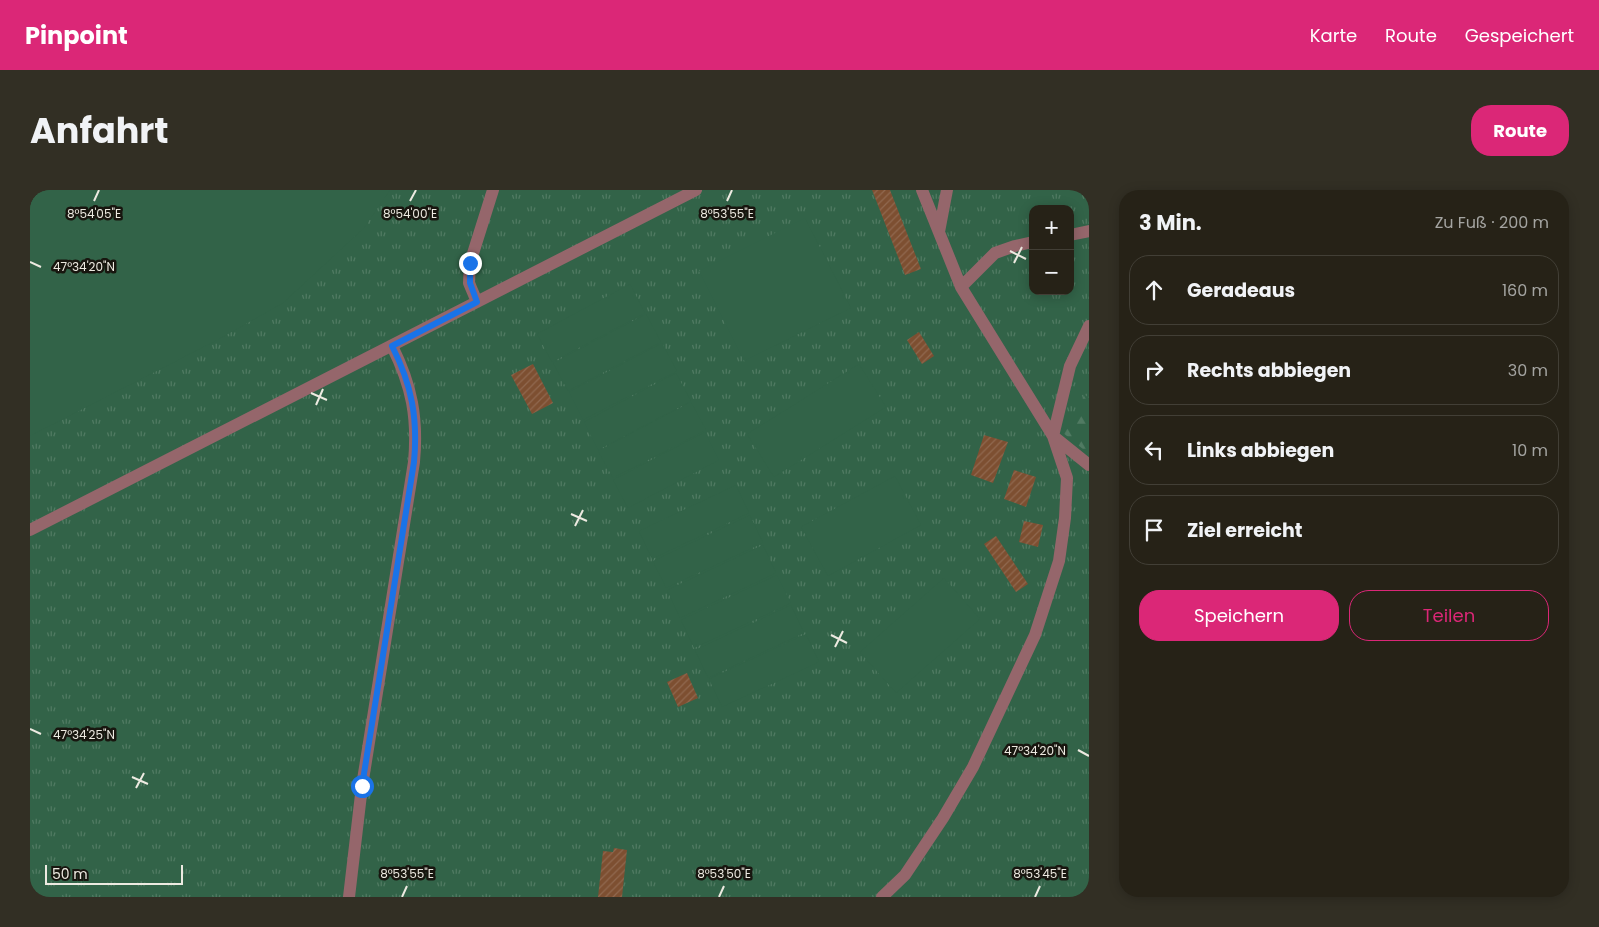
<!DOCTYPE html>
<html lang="de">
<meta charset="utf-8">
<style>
body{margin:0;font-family:Poppins,sans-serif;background:#322f24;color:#f1f3f6}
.controls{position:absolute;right:15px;top:15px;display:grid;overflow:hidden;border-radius:10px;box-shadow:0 2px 12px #0003}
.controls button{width:45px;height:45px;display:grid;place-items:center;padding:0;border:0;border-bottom:1px solid #423f36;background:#262217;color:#f1f3f6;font:25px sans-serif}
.scale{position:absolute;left:15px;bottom:12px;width:138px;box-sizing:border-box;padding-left:5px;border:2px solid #edeae1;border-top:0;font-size:14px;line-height:18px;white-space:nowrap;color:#edeae1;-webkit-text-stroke:4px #18160f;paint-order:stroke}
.stop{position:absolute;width:15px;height:15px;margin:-11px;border:4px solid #1a73e8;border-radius:50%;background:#fff}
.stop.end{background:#1a73e8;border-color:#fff;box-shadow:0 1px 5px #0008}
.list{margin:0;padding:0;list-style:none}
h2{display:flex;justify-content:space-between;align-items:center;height:65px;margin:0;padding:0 20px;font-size:21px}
h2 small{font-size:16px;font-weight:400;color:#a4a4a1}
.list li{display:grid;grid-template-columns:32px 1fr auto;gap:15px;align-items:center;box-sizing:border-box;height:70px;margin:0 10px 10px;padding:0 10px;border:1px solid #423f36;border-radius:20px}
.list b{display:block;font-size:19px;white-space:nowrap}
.list em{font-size:16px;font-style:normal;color:#a4a4a1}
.actions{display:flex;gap:10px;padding:15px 20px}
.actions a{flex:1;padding:11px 0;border:1px solid #db2777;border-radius:20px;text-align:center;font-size:18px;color:#db2777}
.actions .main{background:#db2777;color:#fff}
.icon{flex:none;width:28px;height:28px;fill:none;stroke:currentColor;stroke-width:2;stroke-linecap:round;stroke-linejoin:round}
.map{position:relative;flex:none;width:1059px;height:707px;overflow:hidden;border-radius:20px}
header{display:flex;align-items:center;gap:30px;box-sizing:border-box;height:70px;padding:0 25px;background:#db2777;color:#fff}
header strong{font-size:24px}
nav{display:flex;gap:28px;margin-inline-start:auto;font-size:18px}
.intro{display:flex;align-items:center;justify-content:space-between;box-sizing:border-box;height:120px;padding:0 30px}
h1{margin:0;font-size:35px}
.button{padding:12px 22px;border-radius:20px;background:#db2777;color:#fff;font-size:18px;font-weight:700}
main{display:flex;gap:30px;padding:0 30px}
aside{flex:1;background:#262217;border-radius:20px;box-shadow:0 2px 12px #0003}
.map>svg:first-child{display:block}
.grass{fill:url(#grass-tufts);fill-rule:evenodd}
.forest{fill:url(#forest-firs)}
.pitch{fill:#326348}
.building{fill:url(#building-hatch)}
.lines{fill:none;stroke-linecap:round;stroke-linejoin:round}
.minor{stroke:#95666b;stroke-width:12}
.route{stroke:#1a73e8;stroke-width:6}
.ticks{fill:none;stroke:#edeae1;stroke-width:2}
.ticks-label{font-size:12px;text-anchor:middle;fill:#edeae1;stroke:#18160f;stroke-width:5;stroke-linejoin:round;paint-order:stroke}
</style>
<header>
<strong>Pinpoint</strong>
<nav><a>Karte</a><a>Route</a><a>Gespeichert</a></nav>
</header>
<div class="intro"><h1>Anfahrt</h1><a class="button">Route</a></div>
<main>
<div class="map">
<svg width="1059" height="707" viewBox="0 0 1059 707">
<defs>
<pattern id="grass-tufts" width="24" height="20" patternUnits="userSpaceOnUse" patternTransform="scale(1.25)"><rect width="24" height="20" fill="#326348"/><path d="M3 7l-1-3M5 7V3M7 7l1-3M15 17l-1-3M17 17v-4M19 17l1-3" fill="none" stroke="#507a62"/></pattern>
<pattern id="forest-firs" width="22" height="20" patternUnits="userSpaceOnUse" patternTransform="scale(1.25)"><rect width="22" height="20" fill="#326348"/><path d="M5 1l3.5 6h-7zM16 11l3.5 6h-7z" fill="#507a62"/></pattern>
<pattern id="building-hatch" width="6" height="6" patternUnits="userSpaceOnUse" patternTransform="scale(1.25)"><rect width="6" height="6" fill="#7d4f31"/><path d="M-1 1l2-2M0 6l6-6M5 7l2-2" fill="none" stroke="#90684f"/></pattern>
</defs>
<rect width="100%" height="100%" fill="#332d1f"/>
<path class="grass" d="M0,0H1059V707H0ZM1003,19H1040V101H1003Z"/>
<path class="forest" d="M1055,205L1059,208V264L1032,242Z"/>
<path class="pitch" d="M0,0H360L334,38L253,113L189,149L0,246Z
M775,28L821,118L714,171L669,81Z
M600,94L615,123L522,172L507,144Z
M616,124L631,152L538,201L523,173Z
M632,153L647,181L553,230L539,202Z
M829,174L856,217L744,287L717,244Z
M646,183L661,211L568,260L554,232Z
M661,212L676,240L583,288L568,261Z
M675,242L689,270L598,318L583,290Z
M865,286L891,335L798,386L771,337Z
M706,295L719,323L622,369L609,341Z
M720,325L733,353L636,398L623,371Z
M733,355L746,383L650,428L637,400Z
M747,385L761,413L664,458L651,430Z
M914,388L950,429L866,503L830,462Z
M761,415L774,443L678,488L665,460Z
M776,444L789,472L692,517L679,489Z"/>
<path class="building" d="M842,0H860L891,79L875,85Z
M889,142L904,166L892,174L877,150Z
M503,174L523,213L502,224L481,185Z
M954,245L978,252L963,293L941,285Z
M984,280L1006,287L996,317L974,309Z
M994,331L1013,335L1008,357L989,352Z
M966,346L998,394L986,402L954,354Z
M657,483L668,508L648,517L637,492Z
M584,658L597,660L592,707H568L573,661L583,662Z"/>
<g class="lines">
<path class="minor" d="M909,42L917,0
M1040,45L1059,41
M931,97L965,63L985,56L1003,52
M447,112L439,93L440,73L463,0
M1023,246L1040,176L1059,136
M1023,246L1059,275
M0,340L666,0
M319,707L332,596L384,272C388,228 382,196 362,156
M852,707L875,685L913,628L943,577L1005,445L1029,371L1035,328L1037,288L1023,246L931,97L892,0"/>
</g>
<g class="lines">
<path class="route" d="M332,596L384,272C388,229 382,195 362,156L447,112L440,93V73"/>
</g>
<path class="ticks" d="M64,11L69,0M380,11L386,0M697,11L702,0M980,61L996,69M0,72L11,77M984,73L992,57M281,203L297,210M286,215L293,199M541,324L557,331M545,336L553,320M801,445L817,453M805,457L813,441M0,539L11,544M1048,560L1059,566M102,587L118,594M106,598L114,583M372,707L377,696M689,707L694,696M1005,707L1010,696"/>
<g class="ticks-label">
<text x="64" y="28">8°54'05"E</text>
<text x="380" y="28">8°54'00"E</text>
<text x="697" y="28">8°53'55"E</text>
<text x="54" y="81">47°34'20"N</text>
<text x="54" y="549">47°34'25"N</text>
<text x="1005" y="565">47°34'20"N</text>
<text x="377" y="688">8°53'55"E</text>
<text x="694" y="688">8°53'50"E</text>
<text x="1010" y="688">8°53'45"E</text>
</g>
</svg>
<div class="controls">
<button>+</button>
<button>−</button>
</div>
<div class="scale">50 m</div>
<div class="stop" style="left:332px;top:596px"></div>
<div class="stop end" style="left:440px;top:73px"></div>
</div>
<aside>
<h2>3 Min.<small>Zu Fuß · 200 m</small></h2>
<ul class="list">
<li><svg class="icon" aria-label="ahead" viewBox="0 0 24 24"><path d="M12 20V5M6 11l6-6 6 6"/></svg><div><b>Geradeaus</b></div><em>160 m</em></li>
<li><svg class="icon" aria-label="right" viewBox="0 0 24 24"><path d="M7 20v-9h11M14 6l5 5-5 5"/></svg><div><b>Rechts abbiegen</b></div><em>30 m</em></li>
<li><svg class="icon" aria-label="left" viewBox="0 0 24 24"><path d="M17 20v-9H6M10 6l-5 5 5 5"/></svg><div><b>Links abbiegen</b></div><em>10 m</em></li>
<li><svg class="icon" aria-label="arrive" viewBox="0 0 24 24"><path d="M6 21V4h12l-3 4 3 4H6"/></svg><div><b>Ziel erreicht</b></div></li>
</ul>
<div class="actions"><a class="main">Speichern</a><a>Teilen</a></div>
</aside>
</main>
